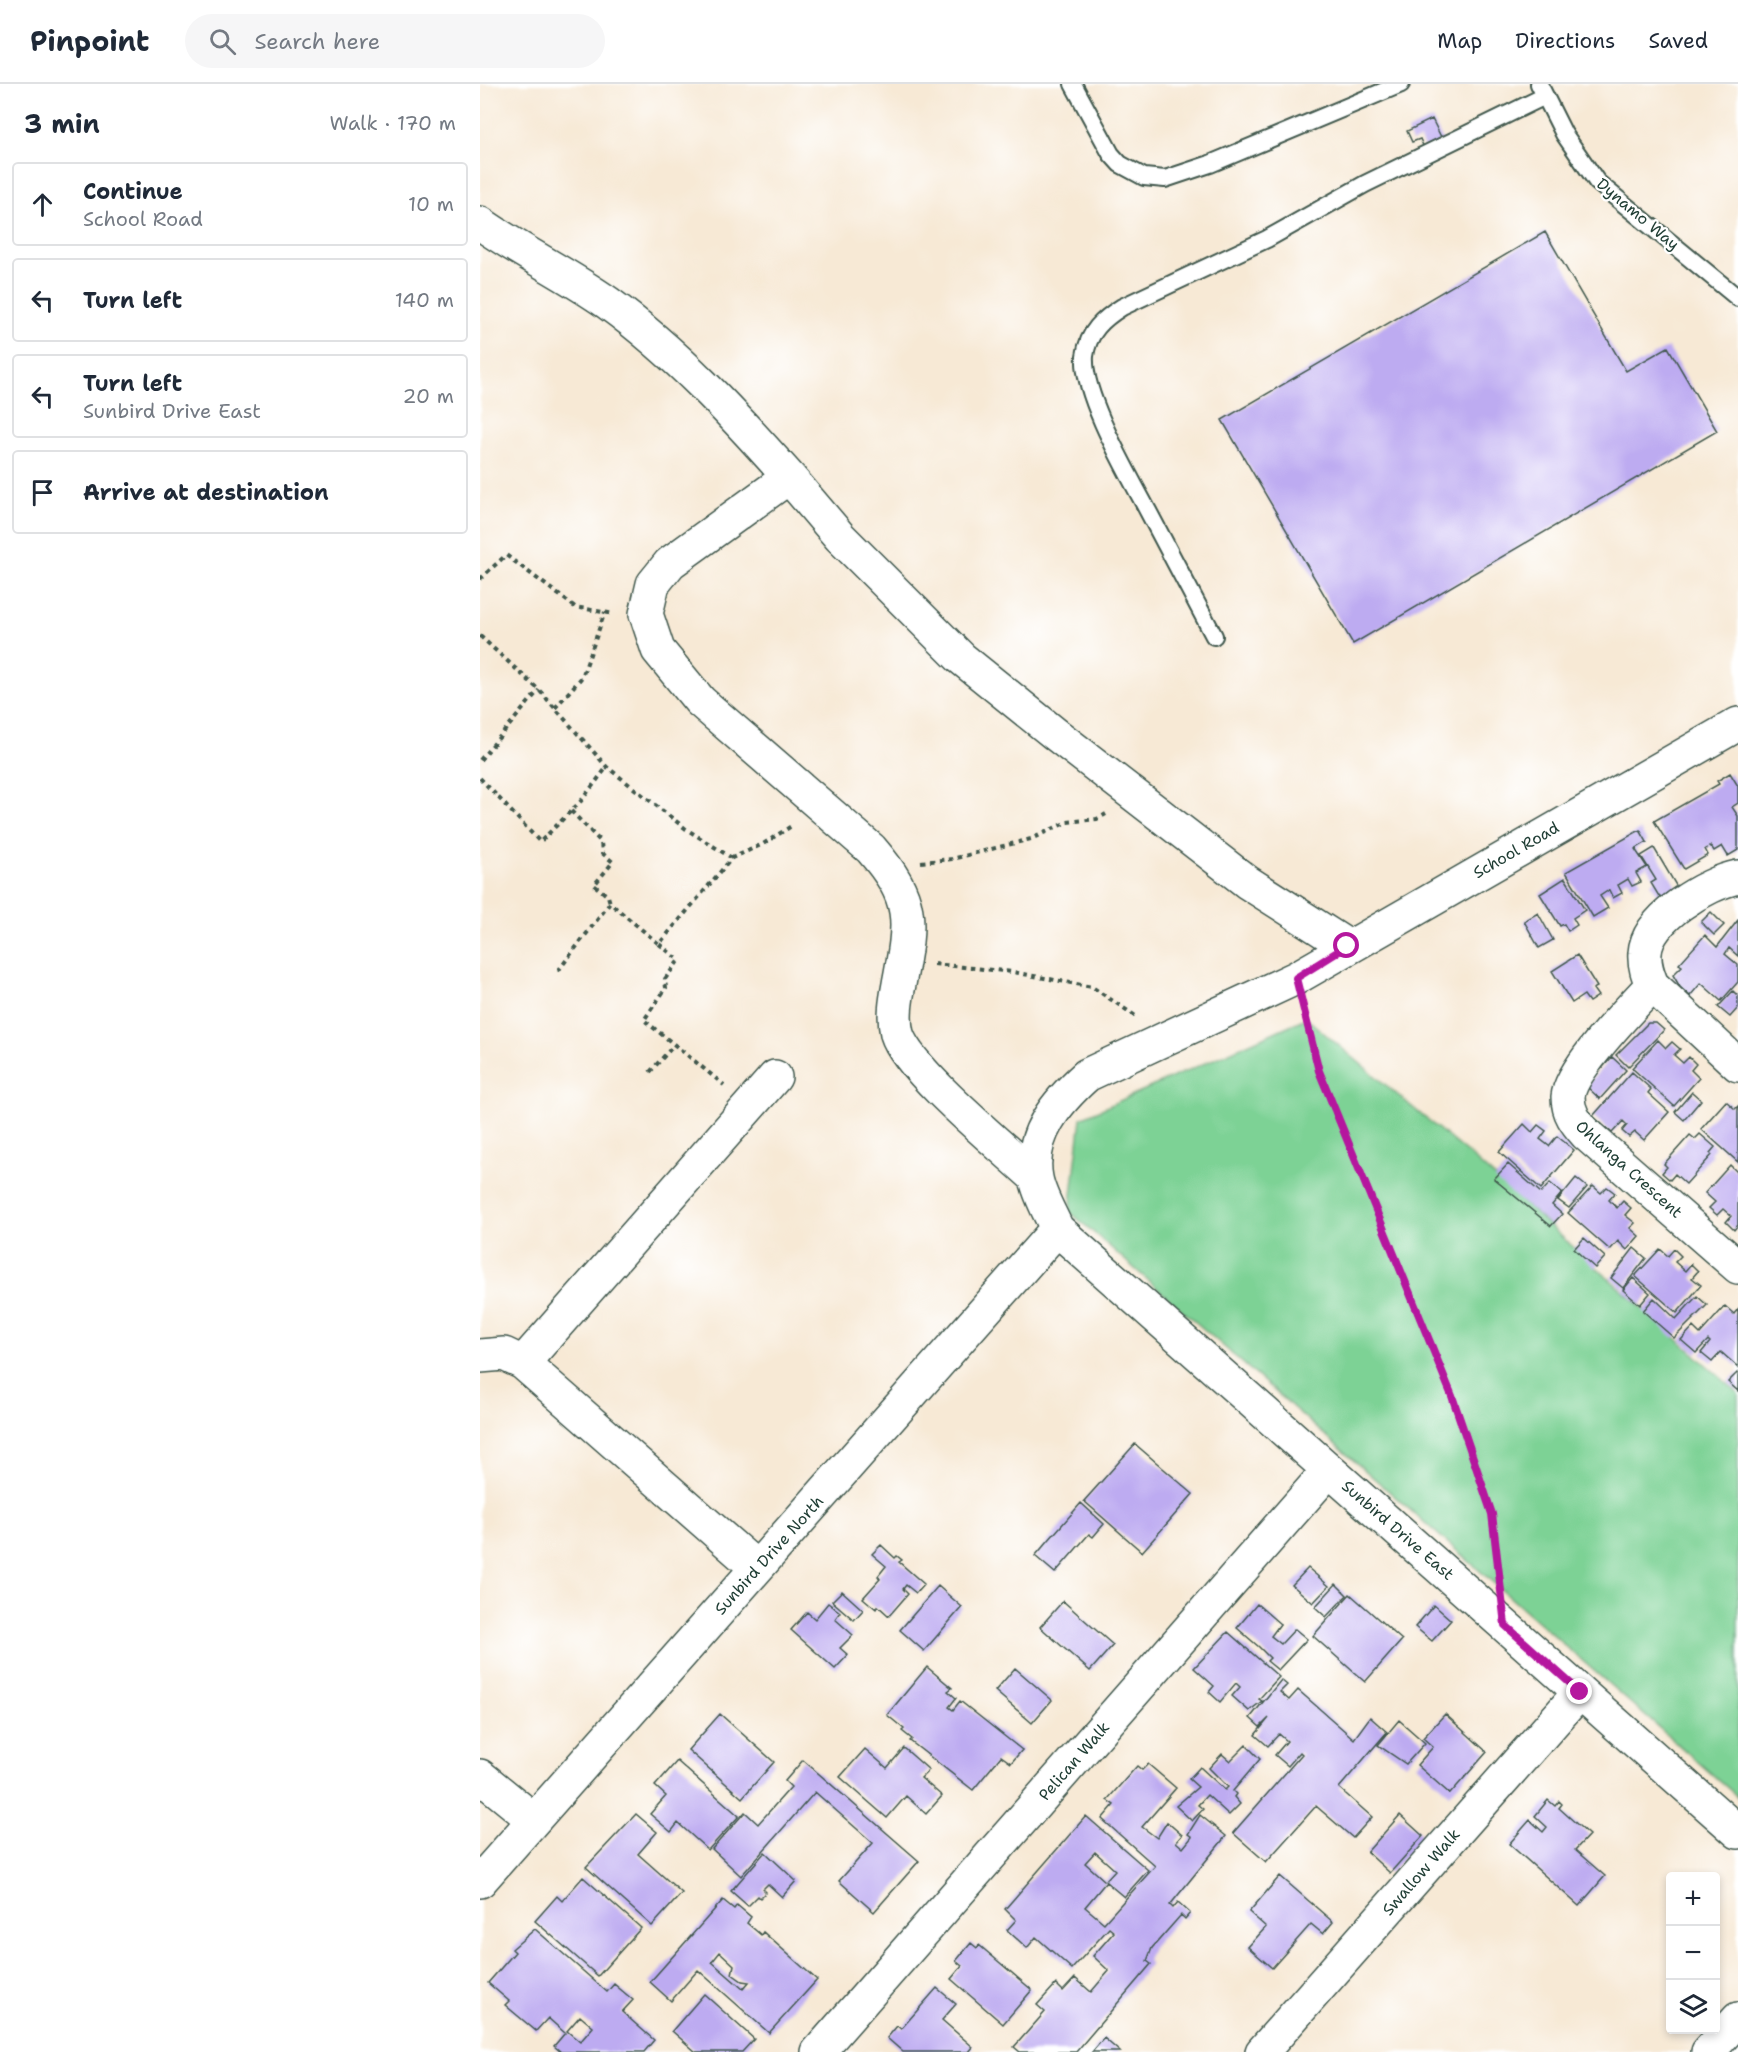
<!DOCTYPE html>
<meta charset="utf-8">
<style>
body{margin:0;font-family:"Shantell Sans",sans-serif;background:#f6f6f7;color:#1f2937}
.controls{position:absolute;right:18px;bottom:18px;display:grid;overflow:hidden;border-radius:6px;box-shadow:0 3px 9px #0003}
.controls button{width:54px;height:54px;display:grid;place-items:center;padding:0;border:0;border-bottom:2px solid #e0e1e3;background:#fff;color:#1f2937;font:30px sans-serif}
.stop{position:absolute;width:18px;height:18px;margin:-14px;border:4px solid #b5179e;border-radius:50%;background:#fff}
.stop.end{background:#b5179e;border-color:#fff;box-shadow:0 2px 6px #0008}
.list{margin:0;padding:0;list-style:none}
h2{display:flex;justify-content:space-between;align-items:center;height:78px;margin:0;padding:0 24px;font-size:26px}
h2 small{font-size:20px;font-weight:400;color:#747a83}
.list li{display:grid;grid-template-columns:39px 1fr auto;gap:18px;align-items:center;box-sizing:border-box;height:84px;margin:0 12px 12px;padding:0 12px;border:2px solid #e0e1e3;border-radius:6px}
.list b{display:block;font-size:22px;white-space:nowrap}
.list p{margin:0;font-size:20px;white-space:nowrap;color:#747a83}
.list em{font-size:20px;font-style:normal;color:#747a83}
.icon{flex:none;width:33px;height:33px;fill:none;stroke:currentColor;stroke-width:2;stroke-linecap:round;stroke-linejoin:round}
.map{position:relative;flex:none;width:1258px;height:1968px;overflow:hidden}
header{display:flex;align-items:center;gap:36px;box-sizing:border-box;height:84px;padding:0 30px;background:#fff;border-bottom:2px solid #e0e1e3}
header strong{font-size:28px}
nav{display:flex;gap:33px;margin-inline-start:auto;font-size:21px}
.search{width:420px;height:54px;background:#f6f6f7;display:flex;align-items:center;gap:15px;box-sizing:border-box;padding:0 21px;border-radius:33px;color:#747a83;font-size:22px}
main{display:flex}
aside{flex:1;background:#fff}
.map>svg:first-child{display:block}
.green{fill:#7dd295;stroke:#4e8864;stroke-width:1.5}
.building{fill:#bdabf1;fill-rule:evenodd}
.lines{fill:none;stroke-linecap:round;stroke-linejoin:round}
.service-casing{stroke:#3f574c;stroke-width:20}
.minor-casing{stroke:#3f574c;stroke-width:36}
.path{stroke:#3f574c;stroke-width:4;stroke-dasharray:4.5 4.5;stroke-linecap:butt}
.service{stroke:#fff;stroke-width:16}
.minor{stroke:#fff;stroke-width:33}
.route{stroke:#b5179e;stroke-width:8}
.labels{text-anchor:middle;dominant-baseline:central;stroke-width:4.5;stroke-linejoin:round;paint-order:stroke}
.street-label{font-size:16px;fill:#1f3d34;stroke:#fff}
</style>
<header>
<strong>Pinpoint</strong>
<div class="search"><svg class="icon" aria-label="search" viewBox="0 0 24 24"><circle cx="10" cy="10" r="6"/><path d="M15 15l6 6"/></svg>Search here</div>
<nav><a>Map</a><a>Directions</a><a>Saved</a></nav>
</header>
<main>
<aside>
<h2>3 min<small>Walk · 170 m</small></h2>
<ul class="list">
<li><svg class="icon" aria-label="ahead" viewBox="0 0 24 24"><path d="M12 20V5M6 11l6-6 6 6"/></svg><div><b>Continue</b><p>School Road</p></div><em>10 m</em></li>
<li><svg class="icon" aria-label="left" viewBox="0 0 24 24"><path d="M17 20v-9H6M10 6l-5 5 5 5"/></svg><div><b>Turn left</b></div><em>140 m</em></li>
<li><svg class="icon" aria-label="left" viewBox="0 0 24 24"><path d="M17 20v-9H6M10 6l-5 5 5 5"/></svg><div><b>Turn left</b><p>Sunbird Drive East</p></div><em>20 m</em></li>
<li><svg class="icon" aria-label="arrive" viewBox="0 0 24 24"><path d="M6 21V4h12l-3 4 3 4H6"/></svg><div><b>Arrive at destination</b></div></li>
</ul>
</aside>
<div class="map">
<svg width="1258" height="1968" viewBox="0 0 1258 1968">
<rect width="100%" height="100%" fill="#fff"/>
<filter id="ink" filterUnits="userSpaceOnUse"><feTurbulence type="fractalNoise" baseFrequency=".0167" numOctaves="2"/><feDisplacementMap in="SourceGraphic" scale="12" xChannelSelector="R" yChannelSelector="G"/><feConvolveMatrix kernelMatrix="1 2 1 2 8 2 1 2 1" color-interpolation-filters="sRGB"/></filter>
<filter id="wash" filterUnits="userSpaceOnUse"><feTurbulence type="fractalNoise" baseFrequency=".008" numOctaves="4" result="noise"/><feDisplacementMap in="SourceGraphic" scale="24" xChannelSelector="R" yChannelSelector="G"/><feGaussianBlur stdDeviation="1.35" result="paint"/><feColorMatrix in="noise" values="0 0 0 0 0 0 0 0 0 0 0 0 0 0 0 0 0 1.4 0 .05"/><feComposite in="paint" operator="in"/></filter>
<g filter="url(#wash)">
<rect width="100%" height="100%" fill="#f7e9d5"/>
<path class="green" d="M826,934L993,1074L1258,1309V1713L590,1128L601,1034Z"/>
<g id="blocks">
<path class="building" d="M952,35L964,59L946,68L940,55L932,58L927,47Z
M1065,148L1146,287L1188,263L1237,347L873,560L742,336Z
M1250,689L1258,702V719L1252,723L1258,732V766L1248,772L1242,762L1234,767L1231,762L1225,765L1228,771L1204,785L1174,737L1239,700L1237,697Z
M1160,746L1167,758L1155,765L1167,783L1156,789L1161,798L1152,802L1148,795L1138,801L1142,809L1133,814L1129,806L1120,812L1128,824L1113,833L1086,788Z
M1174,764L1197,803L1180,814L1171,799L1176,796L1161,772Z
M1085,794L1105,826L1093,834L1097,841L1088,847L1084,840L1080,842L1060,810Z
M1231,828L1244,841L1234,851L1221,838Z
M1058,829L1073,856L1059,864L1044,837Z
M1258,836V872L1249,864L1245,870L1258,881V898L1241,917L1221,899L1210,912L1200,903L1193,891L1202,882L1199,880L1225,851L1237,863Z
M1097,871L1117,903L1113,905L1118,912L1109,918L1104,911L1092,919L1072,887Z
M1253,907L1258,912V924L1250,933L1238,923Z
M1168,939H1176L1184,946L1148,983L1136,971Z
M1178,956L1186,964L1192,958L1200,965L1194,971L1203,979L1209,973L1216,980L1211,986L1219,994L1194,1022L1152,984Z
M1132,973L1146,986L1120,1015L1106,1002Z
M1152,988L1171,1005L1168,1009L1189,1028L1164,1056L1155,1048L1149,1053L1142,1047L1147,1041L1143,1037L1132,1049L1113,1032Z
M1212,1008L1221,1016L1204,1036L1195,1028Z
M1246,1017L1255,1025L1258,1022V1078L1221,1045Z
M1044,1040L1052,1048L1058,1041L1066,1047L1060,1055L1069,1062L1077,1052L1094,1066L1061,1105L1019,1068Z
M1220,1050L1235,1063L1230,1069L1232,1071L1206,1100L1195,1090L1190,1096L1182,1089L1187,1083L1184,1080L1210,1051L1215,1055Z
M1028,1080L1061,1109L1070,1099L1082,1109L1072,1121L1082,1130L1071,1142L1014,1095Z
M1250,1081L1258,1089V1141L1254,1146L1246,1138L1251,1132L1243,1125L1237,1131L1229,1124L1235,1118L1225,1109Z
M1096,1094L1107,1103L1089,1124L1078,1116Z
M1113,1102L1121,1109L1127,1103L1135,1109L1129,1116L1137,1124L1143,1117L1151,1124L1145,1131L1155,1139L1150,1144L1159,1152L1147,1166L1138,1157L1130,1166L1088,1129Z
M1104,1154L1125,1173L1115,1184L1094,1165Z
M1154,1164L1166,1174L1143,1204L1131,1194Z
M1180,1165L1188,1172L1194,1165L1201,1172L1195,1178L1205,1187L1211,1180L1218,1187L1212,1194L1221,1201L1197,1229L1155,1192Z
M1153,1194L1170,1209L1160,1221L1143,1206Z
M1217,1212L1227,1221L1194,1254L1163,1227L1174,1214L1196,1235Z
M1245,1222L1254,1230L1258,1225V1283L1241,1268L1232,1278L1221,1269L1230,1258L1228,1256L1216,1269L1201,1256L1213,1243L1220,1250Z
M1258,1288V1307L1248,1298Z
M655,1360L713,1410L662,1468L604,1417Z
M601,1419L624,1440L613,1453L609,1450L575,1489L555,1472Z
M401,1461L415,1474L417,1472L422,1476L419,1478L444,1500L436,1509L426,1501L423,1505L428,1510L409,1532L398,1522L396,1525L383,1514L400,1495L398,1492L406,1482L392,1470Z
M828,1484L849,1502L833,1519L812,1501Z
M856,1500L867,1511L846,1533L835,1523Z
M458,1502L482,1523L444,1567L420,1546Z
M362,1507L383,1526L374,1536L352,1517Z
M870,1510L922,1556L885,1598L833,1552Z
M583,1517L633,1561L610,1587L560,1543Z
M348,1519L360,1528L355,1535L373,1551L360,1564L368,1571L355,1585L311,1546L327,1528L335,1535Z
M777,1520L800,1540L791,1552L801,1560L815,1545L827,1555L798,1586L787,1577L790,1574L779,1563L757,1544Z
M954,1521L971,1536L952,1557L935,1543Z
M748,1548L799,1593L779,1615L782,1617L769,1627L752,1612L760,1603L756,1599L740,1618L729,1608L734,1602L714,1584Z
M447,1583L472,1604L468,1607L476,1614L469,1623L473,1626L480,1617L542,1666L531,1679L521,1672L493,1706L430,1657L432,1655L422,1647L424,1645L407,1631Z
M535,1584L572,1616L552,1639L515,1607Z
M801,1596L807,1601L800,1608L809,1616L818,1606L874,1655L890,1633L907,1648L859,1704L892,1733L873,1754L836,1722L786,1778L753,1749L822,1670L820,1668L808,1682L795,1671L807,1657L799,1650L788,1662L775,1651L789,1634L780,1643L770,1634Z
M240,1630L294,1678L262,1714L208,1666Z
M965,1630L1007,1668L970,1710L937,1681L953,1663L943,1654Z
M919,1636L945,1659L926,1680L898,1661Z
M766,1661L780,1675L753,1707L756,1710L754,1713L760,1720L749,1731L727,1711L718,1721L723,1725L712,1737L696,1722L718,1703L709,1695L720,1683L745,1706L748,1703L729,1684L742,1670L750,1677Z
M424,1664L449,1686L441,1694L462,1712L446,1730L426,1712L407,1734L360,1693L385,1665L407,1684Z
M323,1676L439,1777L394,1828L359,1797L393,1759L335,1708L261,1792L232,1765L265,1728L278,1740L311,1703L305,1697Z
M197,1677L259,1732L228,1766L198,1739L191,1748L170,1730L186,1712L175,1702Z
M668,1680L696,1704L662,1743L677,1754L687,1738L702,1751L696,1758L703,1764L712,1753L708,1750L720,1731L746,1752L690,1821L693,1824L698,1818L710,1829L705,1835L701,1831L672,1864L667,1877L671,1880L596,1968H540L534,1963L565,1928L557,1921L576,1900L583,1907L595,1894L611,1908L629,1887L613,1872L634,1848L629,1844L592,1885L556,1853L547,1864L527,1846L536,1836L525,1825L606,1732L668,1786L644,1813L626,1798L605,1823L624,1839L675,1782L622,1735L634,1721L627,1716L657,1682L662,1686ZM615,1768L635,1786L625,1797L605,1779Z
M1068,1716L1075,1722L1079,1717L1082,1720L1079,1724L1109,1751L1095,1766L1125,1792L1099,1822L1029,1760L1050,1736L1063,1748L1067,1743L1055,1732Z
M156,1730L177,1748L158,1770L202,1809L172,1842L106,1783Z
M920,1731L943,1752L910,1789L887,1768Z
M285,1768L316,1797L302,1813L288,1800L283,1805L286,1808L280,1814L278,1812L268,1822L251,1807Z
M800,1792L853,1838L843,1850L831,1840L792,1884L768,1863L786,1843L769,1828Z
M103,1793L161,1844L118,1892L55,1837L77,1812L82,1817Z
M243,1816L254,1825L257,1821L271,1833L267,1839L281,1851L283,1848L337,1896L289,1949L218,1886L191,1917L170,1898ZM240,1868L254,1881L252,1890L262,1897L269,1898L263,1905L232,1878Z
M55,1845L127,1908L134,1900L153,1916L142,1928L174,1956L164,1968H81L74,1962L85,1949L68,1934L56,1947L25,1921L29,1917L8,1899L35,1868L32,1865ZM100,1932L113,1943L100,1958L87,1947Z
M491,1859L497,1864L499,1861L552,1906L523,1940L471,1895L482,1882L476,1877Z
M457,1904L476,1920L462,1936L493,1963L489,1968H423L407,1954L417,1942L421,1945Z
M224,1910L274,1955L262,1968H216L192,1947Z
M624,1954L640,1968H612Z"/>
</g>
</g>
<g filter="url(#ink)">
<use href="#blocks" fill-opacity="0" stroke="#3f574c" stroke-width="1.5"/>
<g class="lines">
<defs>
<path id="service" d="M593,0L631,70L640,80L664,93L685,95L730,80L921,0
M1059,0L1084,50L1117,98L1258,214
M734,552C712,510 690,469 668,427C649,391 602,311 605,272C608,248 623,235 642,223L787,155L885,100L1065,12"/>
<path id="minor" d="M0,139C41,168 87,190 128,219C196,268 254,331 309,393
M1258,640L816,894L607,991C578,1017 548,1051 556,1094C559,1111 570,1129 577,1145L1258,1748
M1258,793C1227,799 1167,834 1165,869C1164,881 1168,891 1172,901C1152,923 1090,985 1088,1013C1088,1029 1096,1039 1106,1050L1258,1183
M1172,901L1258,981
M556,1094C525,1065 428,986 417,950C413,933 416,916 419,900C431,836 435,816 391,765L220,617L178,566L166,530L173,500L190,479L309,393L360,453L481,574L574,649L767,798L867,862
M0,1272L24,1270L43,1279L277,1484
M43,1279L295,993
M0,1692L54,1736
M0,1797L577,1145
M338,1968L849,1386
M782,1968L1100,1608
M1228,1968L1258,1935"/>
</defs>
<use href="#service" class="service-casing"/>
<use href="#minor" class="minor-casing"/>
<path class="path" d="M0,495L26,471L95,523L134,530
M0,552L59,606L127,683L206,745L252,774
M75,624L102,593L125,528
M0,676L59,606
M0,694L60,758L101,717L127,683
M91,727L121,758L122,769L133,778L114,801L128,812L130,819
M441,778L472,775L551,755L587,738L617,735L626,730
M179,860L199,876L185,895L186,904L164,936L244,1001
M454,880L533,888L612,903L657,933
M78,887L130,819L179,860L252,774L283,760L313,741
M824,926L839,987L972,1312L1012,1430L1020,1493
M170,988L194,961"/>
<use href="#service" class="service"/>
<use href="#minor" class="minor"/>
</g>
</g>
<g class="lines" filter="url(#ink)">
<path class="route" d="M867,862L816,894L839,987L972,1312L1012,1430L1025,1541L1100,1608"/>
</g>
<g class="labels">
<g class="street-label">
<text transform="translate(1158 130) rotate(40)">Dynamo Way</text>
<text transform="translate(1036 766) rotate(-30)">School Road</text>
<text transform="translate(1149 1085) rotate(42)">Ohlanga Crescent</text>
<text transform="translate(918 1446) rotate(41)">Sunbird Drive East</text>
<text transform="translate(289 1471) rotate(-48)">Sunbird Drive North</text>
<text transform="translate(594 1677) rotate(-49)">Pelican Walk</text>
<text transform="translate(941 1788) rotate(-49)">Swallow Walk</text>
</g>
</g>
</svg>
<div class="controls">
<button>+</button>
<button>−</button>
<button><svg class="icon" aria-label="layers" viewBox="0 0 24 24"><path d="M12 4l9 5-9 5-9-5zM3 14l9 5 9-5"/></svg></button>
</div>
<div class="stop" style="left:867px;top:862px"></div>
<div class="stop end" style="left:1100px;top:1608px"></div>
</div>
</main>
